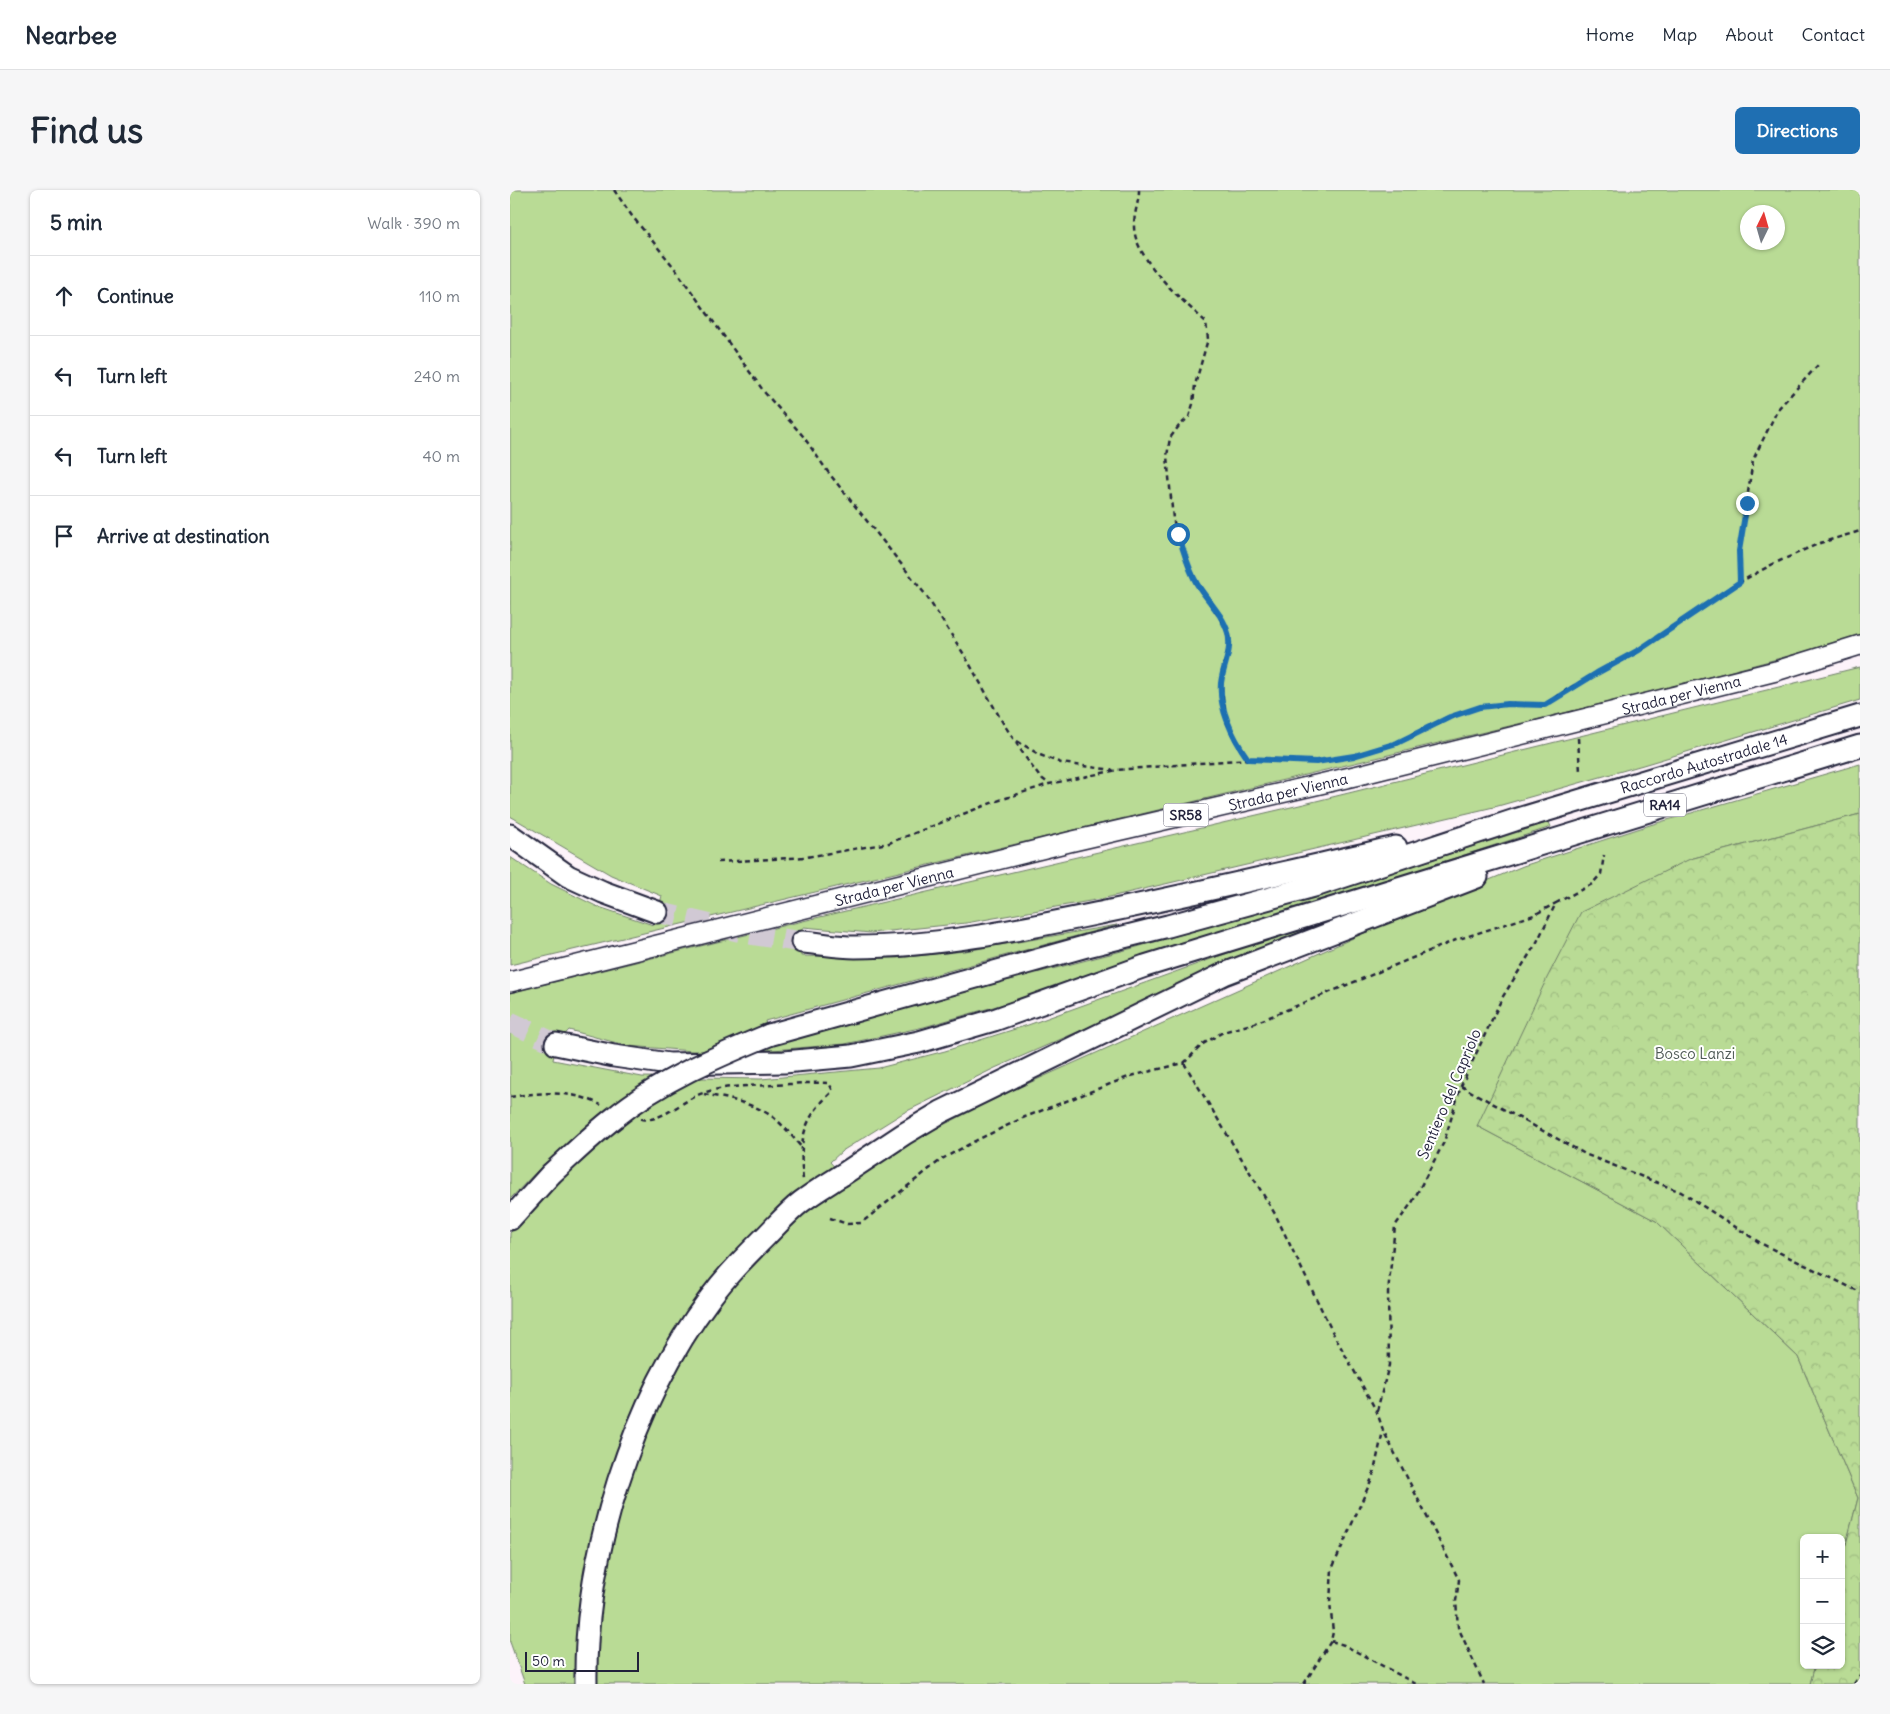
<!DOCTYPE html>
<meta charset="utf-8">
<style>
body{margin:0;font-family:Delius,sans-serif;background:#f6f6f7;color:#1f2937}
.controls{position:absolute;right:15px;bottom:15px;display:grid;overflow:hidden;border-radius:8px;box-shadow:0 1px 4px #0004}
.controls button{width:45px;height:45px;display:grid;place-items:center;padding:0;border:0;border-bottom:1px solid #e0e1e3;background:#fff;color:#1f2937;font:25px sans-serif}
.compass{position:absolute;left:1230px;top:15px;width:45px;height:45px;border-radius:50%;background:#fff;box-shadow:0 1px 4px #0004;rotate:5deg}
.scale{position:absolute;left:15px;bottom:12px;width:114px;box-sizing:border-box;padding-left:5px;border:2px solid #22223b;border-top:0;font-size:14px;line-height:18px;white-space:nowrap;color:#22223b;-webkit-text-stroke:4px #fff;paint-order:stroke}
.stop{position:absolute;width:15px;height:15px;margin:-11px;border:4px solid #1f6fb2;border-radius:50%;background:#fff}
.stop.end{background:#1f6fb2;border-color:#fff;box-shadow:0 1px 5px #0008}
.list{margin:0;padding:0;list-style:none}
h2{display:flex;justify-content:space-between;align-items:center;height:65px;margin:0;padding:0 20px;font-size:21px}
h2 small{font-size:16px;font-weight:400;color:#747a83}
.list li{display:grid;grid-template-columns:32px 1fr auto;gap:15px;align-items:center;box-sizing:border-box;height:80px;padding:0 20px;border-top:1px solid #e0e1e3}
.list b{display:block;font-size:19px;white-space:nowrap}
.list em{font-size:16px;font-style:normal;color:#747a83}
.icon{flex:none;width:28px;height:28px;fill:none;stroke:currentColor;stroke-width:2;stroke-linecap:round;stroke-linejoin:round}
.map{position:relative;flex:none;width:1350px;height:1494px;overflow:hidden;border-radius:8px}
header{display:flex;align-items:center;gap:30px;box-sizing:border-box;height:70px;padding:0 25px;background:#fff;border-bottom:1px solid #e0e1e3}
header strong{font-size:24px}
nav{display:flex;gap:28px;margin-inline-start:auto;font-size:18px}
.intro{display:flex;align-items:center;justify-content:space-between;box-sizing:border-box;height:120px;padding:0 30px}
h1{margin:0;font-size:35px}
.button{padding:12px 22px;border-radius:8px;background:#1f6fb2;color:#fff;font-size:18px;font-weight:700}
main{display:flex;gap:30px;padding:0 30px}
aside{flex:1;background:#fff;border-radius:8px;box-shadow:0 1px 4px #0004}
.map>svg:first-child{display:block}
.green{fill:#b9db95;stroke:#6e7e68;fill-rule:evenodd}
.forest{fill:url(#forest-crowns);stroke:#6e7e68}
.lines{fill:none;stroke-linecap:round;stroke-linejoin:round}
.highway-tunnel{stroke:#d1c9d4;stroke-width:21;stroke-dasharray:21 11;stroke-linecap:butt}
.major-casing{stroke:#22223b;stroke-width:22}
.highway-casing{stroke:#22223b;stroke-width:25}
.path{stroke:#22223b;stroke-width:2.5;stroke-dasharray:5 4;stroke-linecap:butt}
.major{stroke:#fff;stroke-width:19}
.highway{stroke:#fff;stroke-width:21}
.highway-bridge-casing{stroke:#22223b;stroke-width:25;stroke-linecap:butt}
.highway-bridge{stroke:#fff;stroke-width:21}
.route{stroke:#1f6fb2;stroke-width:6}
.labels{text-anchor:middle;dominant-baseline:central;stroke-width:4;stroke-linejoin:round;paint-order:stroke}
.shield{fill:#fff;stroke:#646476;stroke-width:1}
.shield-label{font-size:14px;font-weight:bold;fill:#22223b}
.street-label{font-size:15px;fill:#22223b;stroke:#fff}
.park-label{font-size:15px;fill:#4f5a56;stroke:#fff}
</style>
<header>
<strong>Nearbee</strong>
<nav><a>Home</a><a>Map</a><a>About</a><a>Contact</a></nav>
</header>
<div class="intro"><h1>Find us</h1><a class="button">Directions</a></div>
<main>
<aside>
<h2>5 min<small>Walk · 390 m</small></h2>
<ul class="list">
<li><svg class="icon" aria-label="ahead" viewBox="0 0 24 24"><path d="M12 20V5M6 11l6-6 6 6"/></svg><div><b>Continue</b></div><em>110 m</em></li>
<li><svg class="icon" aria-label="left" viewBox="0 0 24 24"><path d="M17 20v-9H6M10 6l-5 5 5 5"/></svg><div><b>Turn left</b></div><em>240 m</em></li>
<li><svg class="icon" aria-label="left" viewBox="0 0 24 24"><path d="M17 20v-9H6M10 6l-5 5 5 5"/></svg><div><b>Turn left</b></div><em>40 m</em></li>
<li><svg class="icon" aria-label="arrive" viewBox="0 0 24 24"><path d="M6 21V4h12l-3 4 3 4H6"/></svg><div><b>Arrive at destination</b></div></li>
</ul>
</aside>
<div class="map">
<svg width="1350" height="1494" viewBox="0 0 1350 1494">
<defs>
<pattern id="forest-crowns" width="20" height="18" patternUnits="userSpaceOnUse" patternTransform="scale(1.25)"><rect width="20" height="18" fill="#b9db95"/><path d="M2 6a3 3 0 1 1 6 0M12 15a3 3 0 1 1 6 0" fill="none" stroke="#9fbc81"/></pattern>
</defs>
<rect width="100%" height="100%" fill="#fdf3fa"/>
<filter id="ink" filterUnits="userSpaceOnUse"><feTurbulence type="fractalNoise" baseFrequency=".02" numOctaves="2"/><feDisplacementMap in="SourceGraphic" scale="10" xChannelSelector="R" yChannelSelector="G"/><feConvolveMatrix kernelMatrix="1 2 1 2 8 2 1 2 1" color-interpolation-filters="sRGB"/></filter>
<g filter="url(#ink)">
<path class="green" d="M0,0H1350V447L1146,501L0,775V667L41,694L86,716L143,735L152,706L101,685L0,626ZM1238,22H1268V52H1238Z
M1350,477V510L1133,575L988,616L591,709L456,733L361,743L293,737L291,766L386,768L455,761L607,735L255,831L261,852L623,758L822,702L1039,632L1041,637L497,813L414,837L335,854L263,860L183,861L118,856L59,840L46,854L43,870L132,887L251,889L369,878L435,861L518,835L740,755L844,721L485,878L393,923L332,961L320,972L339,993L407,948L499,902L890,727L1013,676L1140,635L1350,574V624L1180,669L967,936L1146,1031L1288,1167L1348,1308L1331,1374V1348H1294V1475H1305L1300,1494H15L0,1452V1043L47,990L32,976L0,1009V803L280,734L794,614Z"/>
<path class="forest" d="M1350,624V1494H1300L1305,1475H1331V1374L1348,1308L1288,1167L1146,1031L967,936L1037,788L1071,722L1180,669Z"/>
<g class="lines">
<path class="highway-tunnel" d="M147,722L240,744L292,752
M0,832L46,854"/>
<defs>
<g id="major">
<path id="s1" d="M0,792L559,652L849,585L1266,481L1350,455"/>
</g>
<g id="highway">
<path d="M0,645L58,686L93,702L147,722"/>
<path d="M292,752C309,753 327,757 345,757C429,757 513,739 595,722C692,702 789,679 886,657"/>
<path id="s2" d="M259,845L577,756L658,736L811,694L1005,630L1350,526"/>
<path d="M46,854L104,866L159,874L213,873L274,872L341,866L409,852L484,830L635,776L1350,556"/>
<path d="M332,985L394,944L431,922L714,784L967,687"/>
<path d="M0,1029L41,984"/>
</g>
</defs>
<use href="#major" class="major-casing"/>
<use href="#highway" class="highway-casing"/>
<path class="path" d="M104,0L122,26L163,76L255,203L293,246L318,282L415,404L455,466L493,533L520,574L529,586L539,594
M629,0C629,12 624,23 624,35C623,68 672,110 696,132L698,149L685,195L683,214L679,227L669,236L660,248L657,266L663,329L678,375L686,392L711,429L717,440L720,453L711,489L712,504L717,532L729,556L738,569
M1230,392L1229,361L1243,270L1268,219L1308,175
M1068,548L1070,582
M507,551L530,565L551,573L603,580
M208,672L296,667L379,653L484,612L539,594L607,580L738,569L806,572L844,566L887,553L939,527L970,517L999,514L1035,515L1057,500L1129,460L1230,392L1263,374L1310,353L1350,341
M674,873L765,1024L823,1143L867,1222L873,1240L949,1390L946,1411L948,1437L974,1494
M951,896L1077,965L1171,1002L1252,1054L1350,1102
M194,904C214,908 237,912 255,922C270,930 281,945 292,958
M0,907C31,902 63,900 91,915
M131,929C151,933 174,909 193,903C217,895 241,896 265,895C283,894 301,892 319,893L323,901C292,929 289,950 293,990
M320,1028L337,1034L351,1033L432,969L467,950L515,927L621,886L674,873L693,854L713,842L745,833L946,750L1024,725L1046,713
M867,1221L879,1175L878,1102L885,1036L903,1011L934,952L951,896L992,808L1027,752L1046,713L1082,694L1091,684L1094,665
M821,1451L834,1455L906,1494
M794,1494L821,1451L823,1442L820,1412L822,1379L863,1286L873,1241
M1344,1494L1350,1485"/>
<use href="#major" class="major"/>
<use href="#highway" class="highway"/>
<defs>
<path id="highway-bridge" d="M41,984C62,965 82,945 104,928C149,891 206,867 259,845
M76,1494C74,1366 123,1210 200,1108C217,1085 236,1066 256,1046C267,1035 278,1022 291,1012C304,1002 318,994 332,985"/>
</defs>
<use href="#highway-bridge" class="highway-bridge-casing"/>
<use href="#highway-bridge" class="highway-bridge"/>
</g>
</g>
<g class="lines" filter="url(#ink)">
<path class="route" d="M668,344C674,361 678,379 687,394C697,410 713,425 718,443C722,459 715,472 712,487C706,514 723,548 738,569L806,572L844,566L887,553L940,527L970,517L998,514L1035,515L1087,483L1129,460L1230,392L1229,361L1237,313"/>
</g>
<g class="labels">
<g class="shield">
<rect x="1134" y="603.5" width="42" height="23" rx="4"/>
<rect x="653.5" y="613.5" width="45" height="23" rx="4"/>
</g>
<g class="shield-label">
<text x="1155" y="615">RA14</text>
<text x="676" y="625">SR58</text>
</g>
<g class="street-label">
<text stroke="none"><textPath href="#s1" startOffset="1206">Strada per Vienna</textPath></text>
<text stroke="none"><textPath href="#s2" startOffset="974">Raccordo Autostradale 14</textPath></text>
<text stroke="none"><textPath href="#s1" startOffset="801">Strada per Vienna</textPath></text>
<text stroke="none"><textPath href="#s1" startOffset="396">Strada per Vienna</textPath></text>
<text transform="translate(939 904) rotate(-67)">Sentiero del Capriolo</text>
</g>
<g class="park-label">
<text x="1185" y="863">Bosco Lanzi</text>
</g>
</g>
</svg>
<div class="controls">
<button>+</button>
<button>−</button>
<button><svg class="icon" aria-label="layers" viewBox="0 0 24 24"><path d="M12 4l9 5-9 5-9-5zM3 14l9 5 9-5"/></svg></button>
</div>
<svg class="compass" viewBox="-18 -18 36 36"><path d="M0-13l5 13h-10z" fill="#e53935"/><path d="M0 13l5-13h-10z" fill="#747a83"/></svg>
<div class="scale">50 m</div>
<div class="stop" style="left:668px;top:344px"></div>
<div class="stop end" style="left:1237px;top:313px"></div>
</div>
</main>
